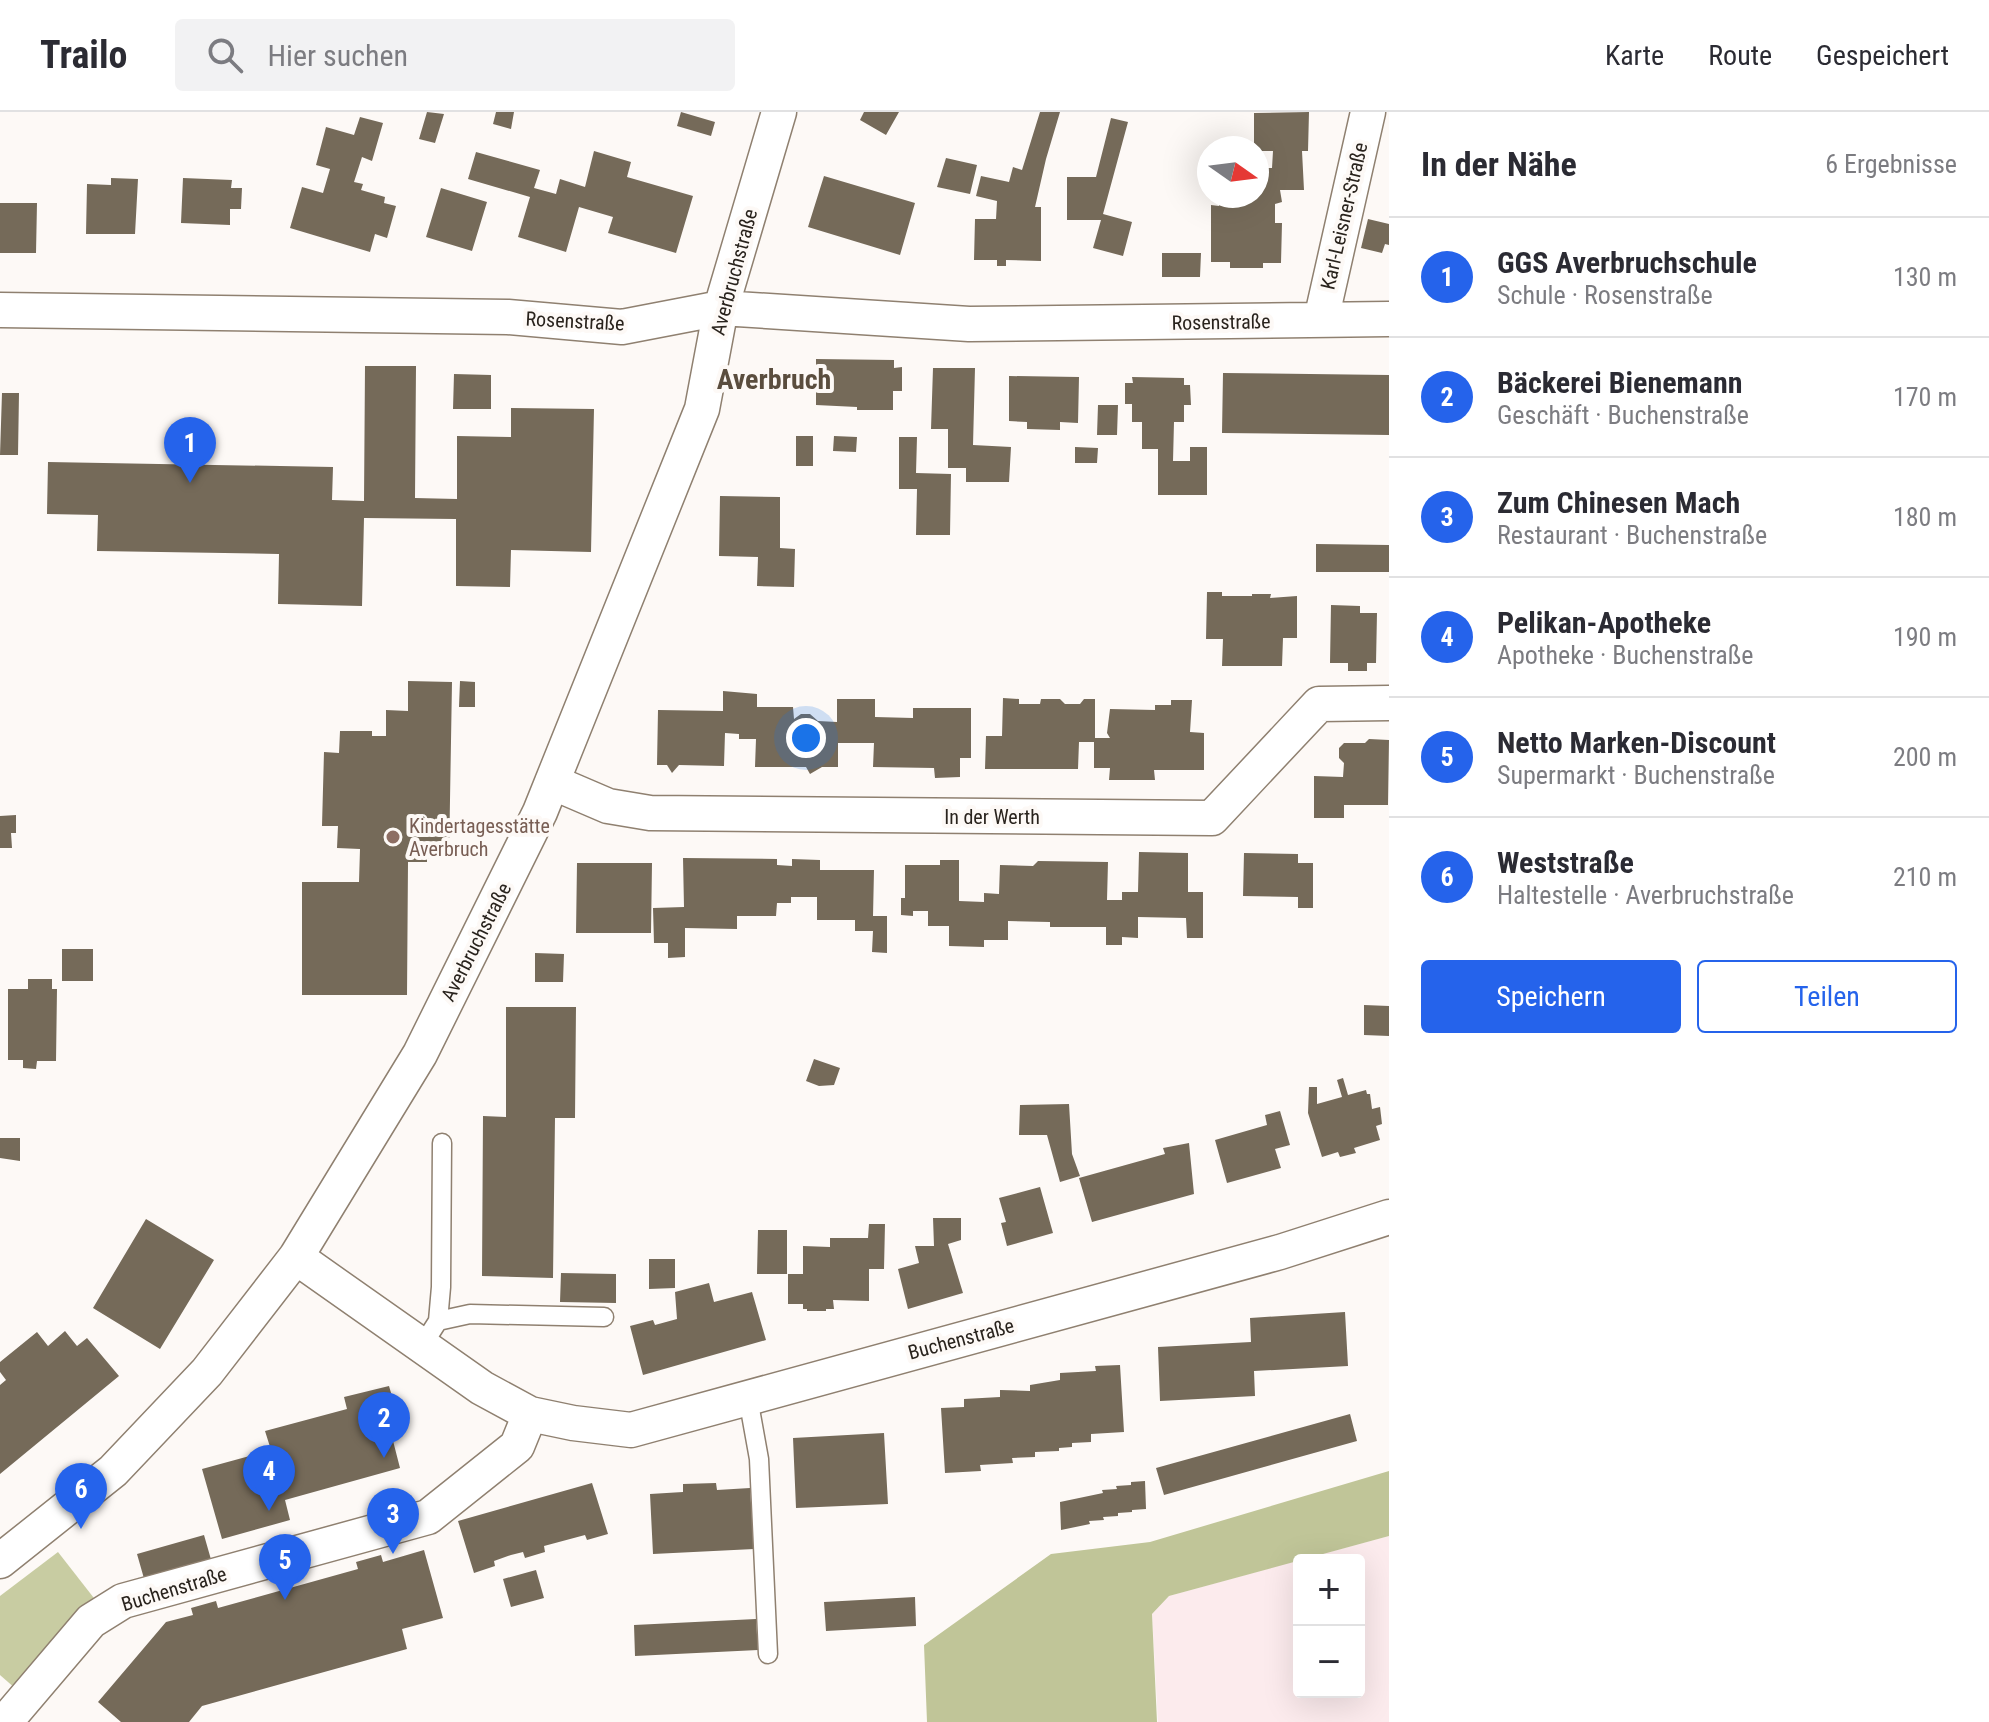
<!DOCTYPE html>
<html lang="de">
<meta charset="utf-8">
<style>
body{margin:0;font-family:"Roboto Condensed",sans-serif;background:#f2f2f3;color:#2b2b33}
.controls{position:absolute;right:24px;bottom:24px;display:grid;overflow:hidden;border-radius:8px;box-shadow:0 8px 32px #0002}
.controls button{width:72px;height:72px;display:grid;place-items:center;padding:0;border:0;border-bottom:2px solid #e1e1e2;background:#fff;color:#2b2b33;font:40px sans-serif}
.compass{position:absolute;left:1197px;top:24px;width:72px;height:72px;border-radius:50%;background:#fff;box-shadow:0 8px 32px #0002;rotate:104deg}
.you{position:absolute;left:806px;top:626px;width:28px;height:28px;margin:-20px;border:6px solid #fff;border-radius:50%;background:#1a73e8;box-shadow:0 0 0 12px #1a73e833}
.badge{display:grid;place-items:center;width:52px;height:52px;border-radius:50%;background:#2563eb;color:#fff;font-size:26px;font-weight:700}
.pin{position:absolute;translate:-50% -66px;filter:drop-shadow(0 2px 4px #0008)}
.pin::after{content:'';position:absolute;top:42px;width:28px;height:24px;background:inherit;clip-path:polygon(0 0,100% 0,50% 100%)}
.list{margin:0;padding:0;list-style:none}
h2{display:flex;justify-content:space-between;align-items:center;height:104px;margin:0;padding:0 32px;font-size:34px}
h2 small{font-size:26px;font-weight:400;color:#7c7c81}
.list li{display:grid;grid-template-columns:52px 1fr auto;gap:24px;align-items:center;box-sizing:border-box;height:120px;padding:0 32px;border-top:2px solid #e1e1e2}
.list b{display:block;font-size:30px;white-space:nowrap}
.list p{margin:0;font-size:26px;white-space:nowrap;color:#7c7c81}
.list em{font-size:26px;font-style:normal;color:#7c7c81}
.actions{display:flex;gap:16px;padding:24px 32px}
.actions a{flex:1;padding:18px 0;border:2px solid #2563eb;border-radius:8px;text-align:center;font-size:28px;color:#2563eb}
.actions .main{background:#2563eb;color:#fff}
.icon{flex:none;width:44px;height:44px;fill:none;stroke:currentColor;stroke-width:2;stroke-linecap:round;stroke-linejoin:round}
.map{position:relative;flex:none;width:1389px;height:1610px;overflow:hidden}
header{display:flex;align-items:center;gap:48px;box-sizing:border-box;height:112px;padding:0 40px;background:#fff;border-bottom:2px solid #e1e1e2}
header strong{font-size:38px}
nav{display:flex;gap:44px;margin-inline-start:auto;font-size:28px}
.search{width:560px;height:72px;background:#f2f2f3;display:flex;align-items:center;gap:20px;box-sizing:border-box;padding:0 28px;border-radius:8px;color:#7c7c81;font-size:30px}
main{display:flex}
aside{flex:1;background:#fff}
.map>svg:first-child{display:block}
.industrial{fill:#fcebed}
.green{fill:#c8cca2}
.forest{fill:#c0c598}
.building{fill:#756a59}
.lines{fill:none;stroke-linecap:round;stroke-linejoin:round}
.lane-casing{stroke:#8f8070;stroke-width:21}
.street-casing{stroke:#8f8070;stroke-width:37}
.lane{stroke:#fff;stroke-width:18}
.street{stroke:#fff;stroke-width:34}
.education-dot{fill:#8d6e63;stroke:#fdf9f6;stroke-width:3}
.labels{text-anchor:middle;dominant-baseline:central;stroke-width:8;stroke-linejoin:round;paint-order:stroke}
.street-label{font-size:20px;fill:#29231d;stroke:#fdf9f6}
.education-label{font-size:20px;fill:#785e54;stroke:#fdf9f6;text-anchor:start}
.district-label{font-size:28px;font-weight:bold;fill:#5a4d3e;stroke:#fdf9f6}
</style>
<header>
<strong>Trailo</strong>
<div class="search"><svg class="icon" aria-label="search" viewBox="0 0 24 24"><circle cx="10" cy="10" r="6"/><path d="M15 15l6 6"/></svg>Hier suchen</div>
<nav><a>Karte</a><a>Route</a><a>Gespeichert</a></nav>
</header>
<main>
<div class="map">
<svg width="1389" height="1610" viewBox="0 0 1389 1610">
<rect width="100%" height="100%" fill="#fdf9f6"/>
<path class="industrial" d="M1389,1424V1610H1158L1152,1502L1169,1484L1299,1448V1580H1359V1448H1300Z"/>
<path class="green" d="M58,1440L97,1490L16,1577L0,1563V1484Z"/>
<path class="forest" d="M1389,1359V1424L1169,1484L1152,1502L1157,1610H927L924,1533L1051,1442L1150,1430Z"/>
<path class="building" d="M427,0L444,2L435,31L419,27Z
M496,0H514L511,17L493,12Z
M681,0L715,10L711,24L677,14Z
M864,0H899L886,23L860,8Z
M1040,0H1060L1046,47L1035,95H1041V149L1006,148V154H997V148H974L975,107H996L997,89L976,84L981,64L1009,70L1013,55L1022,58Z
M1309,0L1308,39H1302L1304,78H1280L1282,90L1275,92V111H1282L1281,151H1263V156H1230V150H1211V93L1219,94V84H1257V71H1262L1263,56H1272L1273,39H1257V36H1254V1Z
M360,5L383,11L372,49L362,45L354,70L363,72L361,78L385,85L384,91L396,94L387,126L375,122L370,140L290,116L302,75L323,81L330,57L316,53L326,15L354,23Z
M1111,6L1128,10L1103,102L1132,110L1123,144L1093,136L1101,108H1067V65H1096Z
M594,39L631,50L627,65L693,84L676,141L608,121L613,105L579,95L566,140L518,125L530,85L468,67L476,40L540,58L534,76L556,82L560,67L585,75Z
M946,46L977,53L970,82L937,75Z
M824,64L915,91L900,143L808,115Z
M111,66L138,67L135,122H86L87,72L111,73Z
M183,66L232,68L231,76H242L241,97H230V113L181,111Z
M441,76L487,90L472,139L426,125Z
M0,91H37L36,141H0Z
M1368,107L1389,112V133L1385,132L1382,141L1361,136Z
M1162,141H1201L1200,165H1162Z
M816,247L894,248V256L902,255V279H893V298H857V295L816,293Z
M365,254H416L415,386L457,387V324L511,325V296L594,297L591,440L511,438L510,475L456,474V407L364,406L362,494L278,492L279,442L97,439L98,403L47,402L48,350L333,355L332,388L364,389Z
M933,256H975L973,333L1011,335L1009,370H966V356H948V317H931Z
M1223,261L1389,263V323L1222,321Z
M454,262L491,263V297H453Z
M1009,264L1079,265L1078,311L1060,310V318L1027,317V310L1009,309Z
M1132,265L1184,266V273H1190L1191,293H1184V310H1174L1173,349H1190V335H1207V383H1158V337H1142V310H1132V292H1125V271H1133Z
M2,281H19L18,343H0Z
M1098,293H1118L1117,323H1097Z
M796,324H813V354H796Z
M834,324L857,325L856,340L833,339Z
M899,325H917L916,361L951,362L950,423H916L917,377H899Z
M1075,335L1098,336L1097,351H1075Z
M720,384L780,385V436L795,437L794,475L757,474L758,445L719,444Z
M1316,432L1389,433V460H1316Z
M1207,480H1222V484H1252V482H1271L1270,486L1297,484V526H1283L1282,554H1222L1223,527H1206Z
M1331,493L1360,494V501H1377L1376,551H1367V559H1348V551H1330Z
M408,569L452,570L449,747L427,746V750H408L407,883H302V770H359L360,737L337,736L338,714H322L324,640L339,641L340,619H372V624H386V598L408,599Z
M460,569L475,570V595H459Z
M723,579L757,582V595H793L794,607L801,602H810L818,609L837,610V587H875V605L913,606V596H971V646H960V665L935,666L934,656L873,655L874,631H838V655H822L810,662L806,655H755L756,627H739V622L725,621L724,654L679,653L672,661L667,653H657L658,598L723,599Z
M1003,586L1019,587V592H1040L1041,587H1060L1065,592H1080L1084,587H1095V626H1110L1107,621L1110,597L1155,598V593H1171V588H1192L1190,620L1204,621V658H1154L1155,668H1109L1110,656H1094V630H1079L1078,657H985L986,624H1002Z
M1369,627L1389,628L1388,693H1344V706H1314V664L1343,665L1344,651L1339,646V636L1344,631H1365Z
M16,703V721H11L12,736H0V704Z
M1139,740L1188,741V780H1203V826H1187L1186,806L1138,805V826L1122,825V833H1106V815H1050V810L1008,809V828H984V835L949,834V814H928V799H913V804L901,803V786H905V753H940V748H959V789L984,790V781L999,782L1000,753L1033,754L1038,749L1108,750L1107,788H1122V780H1138Z
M1244,741L1298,742V751H1313V796H1298V785L1243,784Z
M683,746L777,747V753L792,754V747L820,748V758H874L873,804H887V841L872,840L873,819H855V808H817V785H791V791H777L776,804H737V817L685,816V845L668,846V831H654L653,796L684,795Z
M577,751H652L651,821H576Z
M62,837H93V869H62Z
M535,841L564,842L563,870H535Z
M28,867H52V877H57L56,949H37L36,957L23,956V948H8V877H28Z
M1364,893L1389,894V924L1364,923Z
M506,895H576L575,1006H555L553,1166L482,1164L483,1004L506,1005Z
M814,947L840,956L834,973L819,974L806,969Z
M1343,966L1348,983L1366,978L1367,982H1370L1372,997L1380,995L1382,1012L1376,1014L1380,1028L1354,1036L1356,1041L1340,1045L1338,1040L1322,1045L1308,1001L1309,975H1317V992L1342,985L1337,968Z
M1069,992L1072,1042L1080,1064L1060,1070L1047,1023H1019L1020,993Z
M1280,999L1290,1033L1275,1037L1281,1056L1227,1071L1215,1028L1267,1013L1265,1003Z
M0,1026H20V1049L0,1046Z
M1189,1031L1194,1082L1092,1110L1079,1066L1165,1042L1163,1036Z
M1040,1075L1053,1121L1007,1134L1001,1111L1006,1110L999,1086Z
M933,1106H961V1128L948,1132L963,1181L908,1197L898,1157L919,1151L915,1134H934Z
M146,1107L214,1148L160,1237L93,1196Z
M869,1112H885L884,1157H869V1189L833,1188L834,1197H826V1199H807V1197H803V1192H788V1162H803V1134L830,1135V1126H868Z
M758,1118H787V1162H757Z
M649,1147H675V1176L649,1177Z
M561,1161L616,1162V1191L560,1190Z
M709,1171L714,1190L752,1180L766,1228L643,1263L630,1214L653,1208L655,1213L677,1207L675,1180Z
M1345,1200L1348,1254L1254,1259L1255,1284L1160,1289L1158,1235L1251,1230L1250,1206Z
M65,1219L77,1234L87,1226L119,1264L0,1362V1273L6,1268L0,1260V1250L37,1220L48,1234Z
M1120,1253L1124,1320L1091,1322V1330L1072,1331V1335L1059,1336V1339L1035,1340V1345L1012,1346L1013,1351L980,1353L981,1359L945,1361L941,1296L964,1295V1287L1000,1285V1278L1030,1279V1273L1060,1268V1261L1096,1259L1095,1254Z
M389,1274L402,1318L391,1321L400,1356L285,1388L290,1408L222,1427L202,1357L271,1338L265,1319L347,1297L344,1285Z
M1350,1302L1357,1329L1164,1383L1156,1356Z
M884,1321L888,1392L796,1396L793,1326Z
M1145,1369L1146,1397L1132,1398V1400L1118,1401V1404L1103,1405L1104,1408L1089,1409L1090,1412L1061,1418L1060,1390L1103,1381L1102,1378L1117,1377L1116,1374L1131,1373V1370Z
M592,1371L608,1422L587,1428L585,1423L544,1434L545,1440L525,1446L523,1440L511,1443L494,1449L495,1454L474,1461L458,1409Z
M716,1371L717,1378L750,1376L754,1437L653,1442L650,1382L683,1380V1372Z
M204,1423L212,1451L145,1470L137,1442Z
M424,1438L443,1506L402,1517L407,1537L202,1594L189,1610H121L98,1590L166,1510L193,1503L191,1496L216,1489L218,1496L358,1457L356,1450L381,1443L383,1450Z
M536,1458L544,1486L511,1495L503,1467Z
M915,1485L916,1514L826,1519L824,1490Z
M756,1507L758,1538L635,1544L634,1513Z"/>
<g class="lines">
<defs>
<path id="lane" d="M438,1209L470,1202L604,1205
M422,1234L438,1209L441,1175L442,1031
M748,1286L759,1347L768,1542"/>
<path id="street" d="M0,198L508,205L622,215L721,196L969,212L1389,207
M1321,208L1368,0
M552,670L608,694L650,701L1212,706L1319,592L1389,591
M296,1145L482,1276L530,1302L573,1311L631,1318L1280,1140L1389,1105
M0,1449L113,1359L207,1260L296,1145L420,942L540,700L702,297L721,196L779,0
M6,1609L91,1509L123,1489L428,1405L517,1334L530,1302"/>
</defs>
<use href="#lane" class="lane-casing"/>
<use href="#street" class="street-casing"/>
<use href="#lane" class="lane"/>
<use href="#street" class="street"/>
</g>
<circle class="education-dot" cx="393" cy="725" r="8"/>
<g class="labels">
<g class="street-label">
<text transform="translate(1344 104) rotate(-77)">Karl-Leisner-Straße</text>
<text transform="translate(734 160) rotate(-75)">Averbruchstraße</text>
<text transform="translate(575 209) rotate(3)">Rosenstraße</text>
<text transform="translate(1221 210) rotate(-1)">Rosenstraße</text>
<text x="992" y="705">In der Werth</text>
<text transform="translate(476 830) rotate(-63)">Averbruchstraße</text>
<text transform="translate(961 1227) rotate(-15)">Buchenstraße</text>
<text transform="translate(174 1477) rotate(-17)">Buchenstraße</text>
</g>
<g class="education-label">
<text x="409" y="714">Kindertagesstätte<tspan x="409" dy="23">Averbruch</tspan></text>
</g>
<g class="district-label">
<text x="774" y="267">Averbruch</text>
</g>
</g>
</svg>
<div class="controls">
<button>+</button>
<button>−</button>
</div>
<svg class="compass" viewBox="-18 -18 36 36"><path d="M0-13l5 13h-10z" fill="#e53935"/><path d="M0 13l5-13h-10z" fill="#7c7c81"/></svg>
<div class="you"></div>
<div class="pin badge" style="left:190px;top:371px">1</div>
<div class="pin badge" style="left:384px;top:1346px">2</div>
<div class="pin badge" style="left:393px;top:1442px">3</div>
<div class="pin badge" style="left:269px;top:1399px">4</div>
<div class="pin badge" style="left:285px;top:1488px">5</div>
<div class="pin badge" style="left:81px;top:1417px">6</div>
</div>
<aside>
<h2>In der Nähe<small>6 Ergebnisse</small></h2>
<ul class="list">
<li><span class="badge">1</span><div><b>GGS Averbruchschule</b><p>Schule · Rosenstraße</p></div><em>130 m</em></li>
<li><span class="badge">2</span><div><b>Bäckerei Bienemann</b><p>Geschäft · Buchenstraße</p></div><em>170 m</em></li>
<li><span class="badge">3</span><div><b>Zum Chinesen Mach</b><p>Restaurant · Buchenstraße</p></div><em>180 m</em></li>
<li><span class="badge">4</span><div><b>Pelikan-Apotheke</b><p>Apotheke · Buchenstraße</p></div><em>190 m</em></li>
<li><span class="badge">5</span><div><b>Netto Marken-Discount</b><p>Supermarkt · Buchenstraße</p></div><em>200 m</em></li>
<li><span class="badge">6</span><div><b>Weststraße</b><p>Haltestelle · Averbruchstraße</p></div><em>210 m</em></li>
</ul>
<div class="actions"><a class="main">Speichern</a><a>Teilen</a></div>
</aside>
</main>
